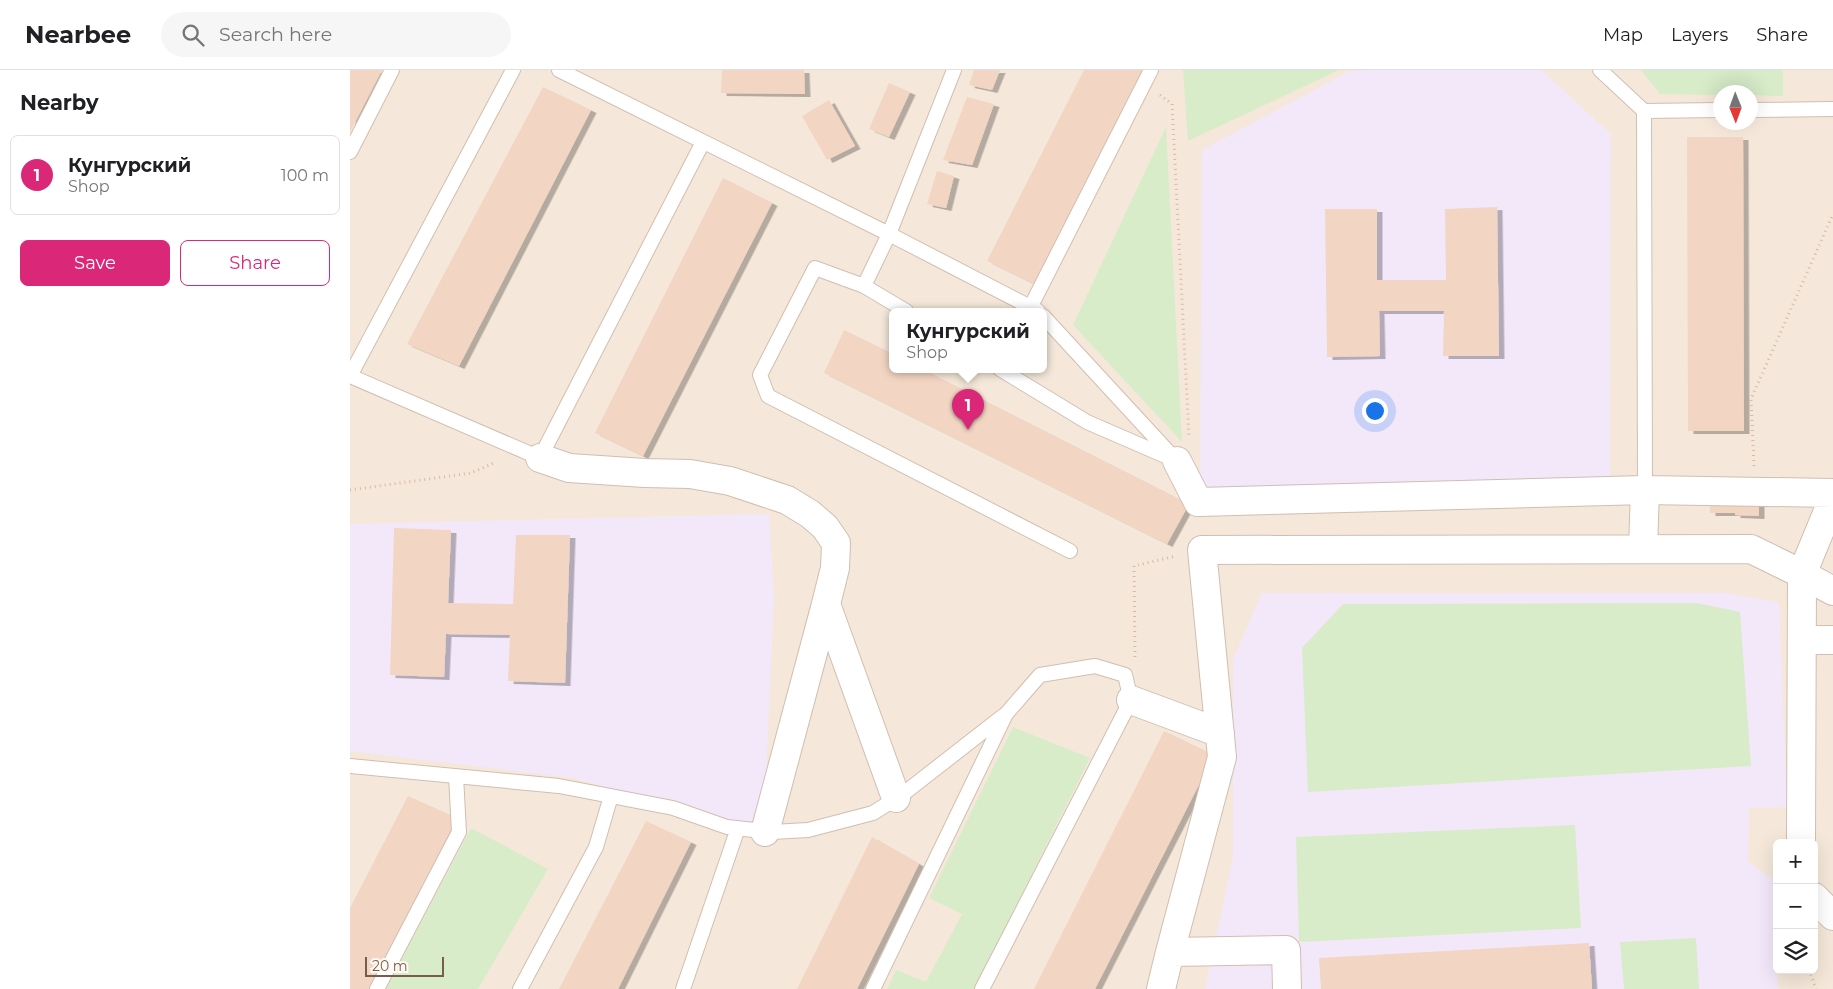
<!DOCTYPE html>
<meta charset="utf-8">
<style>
body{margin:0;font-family:Montserrat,sans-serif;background:#f6f6f6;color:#202124}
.controls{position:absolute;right:15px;bottom:15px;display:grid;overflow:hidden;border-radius:8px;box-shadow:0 5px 20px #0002}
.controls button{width:45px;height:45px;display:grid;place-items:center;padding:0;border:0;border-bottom:1px solid #e0e0e0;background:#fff;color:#202124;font:25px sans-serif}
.compass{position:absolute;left:1363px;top:15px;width:45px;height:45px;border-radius:50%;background:#fff;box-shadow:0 5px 20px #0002;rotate:179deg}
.scale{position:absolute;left:15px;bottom:12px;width:79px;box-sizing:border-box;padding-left:5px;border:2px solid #7a5c4d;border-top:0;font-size:14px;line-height:18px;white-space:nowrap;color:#7a5c4d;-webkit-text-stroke:4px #fffaf3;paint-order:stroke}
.you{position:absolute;left:1024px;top:340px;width:18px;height:18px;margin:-12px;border:4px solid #fff;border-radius:50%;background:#1a73e8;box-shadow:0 0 0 8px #1a73e833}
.badge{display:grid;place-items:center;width:32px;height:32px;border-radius:50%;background:#db2777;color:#fff;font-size:16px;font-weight:700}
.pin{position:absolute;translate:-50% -41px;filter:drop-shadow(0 1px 2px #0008)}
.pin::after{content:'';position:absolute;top:26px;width:18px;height:15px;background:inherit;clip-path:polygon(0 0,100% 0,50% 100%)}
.popup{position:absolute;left:539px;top:238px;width:158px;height:65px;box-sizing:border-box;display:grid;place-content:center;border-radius:8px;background:#fff;filter:drop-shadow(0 1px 4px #0005);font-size:16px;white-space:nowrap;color:#757577}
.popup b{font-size:19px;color:#202124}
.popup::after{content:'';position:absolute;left:50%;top:100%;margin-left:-10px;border:10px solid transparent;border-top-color:#fff}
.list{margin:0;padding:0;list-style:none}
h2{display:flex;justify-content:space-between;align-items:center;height:65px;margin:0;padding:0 20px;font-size:21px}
h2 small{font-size:16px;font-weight:400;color:#757577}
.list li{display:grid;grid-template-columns:32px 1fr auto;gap:15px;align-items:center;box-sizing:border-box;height:80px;margin:0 10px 10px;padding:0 10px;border:1px solid #e0e0e0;border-radius:8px}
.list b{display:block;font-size:19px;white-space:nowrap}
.list p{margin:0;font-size:16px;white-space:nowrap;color:#757577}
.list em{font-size:16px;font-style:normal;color:#757577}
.actions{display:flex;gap:10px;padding:15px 20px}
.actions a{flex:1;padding:11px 0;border:1px solid #db2777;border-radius:8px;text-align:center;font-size:18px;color:#db2777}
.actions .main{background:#db2777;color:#fff}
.icon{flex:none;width:28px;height:28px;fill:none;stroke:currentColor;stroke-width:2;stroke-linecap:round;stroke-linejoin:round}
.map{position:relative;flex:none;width:1483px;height:919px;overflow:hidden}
header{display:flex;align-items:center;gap:30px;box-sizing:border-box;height:70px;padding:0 25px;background:#fff;border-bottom:1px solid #e0e0e0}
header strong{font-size:24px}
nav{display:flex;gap:28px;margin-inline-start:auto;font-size:18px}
.search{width:350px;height:45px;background:#f6f6f6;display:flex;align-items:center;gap:12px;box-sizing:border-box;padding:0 18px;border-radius:28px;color:#757577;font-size:19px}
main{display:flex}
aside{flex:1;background:#fff}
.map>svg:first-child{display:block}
.residential{fill:#f5e8da;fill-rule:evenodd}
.education{fill:#f3e8fa}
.green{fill:#d8ecc9}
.building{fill:#f3d5c3;filter:url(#shadow)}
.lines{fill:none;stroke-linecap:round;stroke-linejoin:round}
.lane-casing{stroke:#d1beb0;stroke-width:16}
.street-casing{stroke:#d1beb0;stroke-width:30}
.path{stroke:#d9b8a5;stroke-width:3;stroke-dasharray:1 4;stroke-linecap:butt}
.lane{stroke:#fff;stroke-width:14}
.street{stroke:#fff;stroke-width:28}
</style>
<header>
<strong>Nearbee</strong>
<div class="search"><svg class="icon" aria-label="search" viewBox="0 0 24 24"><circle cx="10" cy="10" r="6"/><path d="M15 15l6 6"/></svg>Search here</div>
<nav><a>Map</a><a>Layers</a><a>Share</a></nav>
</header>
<main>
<aside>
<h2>Nearby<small></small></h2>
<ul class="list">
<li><span class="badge">1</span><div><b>Кунгурский</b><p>Shop</p></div><em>100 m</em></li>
</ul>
<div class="actions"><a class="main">Save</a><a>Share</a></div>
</aside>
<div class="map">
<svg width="1483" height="919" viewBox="0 0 1483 919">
<defs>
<filter id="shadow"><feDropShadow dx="5.5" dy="3" stdDeviation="0" flood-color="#0004"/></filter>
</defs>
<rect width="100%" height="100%" fill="#fdf6ec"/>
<path class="residential" d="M0,0H1483V919H0ZM1370,22H1400V52H1370ZM543,241H693V299H543ZM1427,773H1464V900H1427Z"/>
<path class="education" d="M1022,0H1191L1261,64L1260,416L850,422L852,80L1000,1Z
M419,444L424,527L414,751L380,752L223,708L0,681V454Z
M912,523H1374L1429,532L1437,737L1399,738L1398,791L1423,810L1428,919H855L883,787V590Z"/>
<path class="green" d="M833,0H989L838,71Z
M1291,0H1433V26L1401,25L1400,22H1370V25L1310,24Z
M816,57L832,372L723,255Z
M1347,533L1390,542L1401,696L958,722L952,578L993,534Z
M663,657L740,688L624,919H537L546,900L576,912L612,844L579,828Z
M1225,755L1231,858L949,872L946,767Z
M121,758L198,799L128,919H36Z
M1346,868L1349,919H1274L1270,872Z"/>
<path class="building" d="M0,0H32L0,62Z
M372,0H454L455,24L371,23Z
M624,0H650L642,20L619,15Z
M734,0H797L686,215L637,191Z
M539,13L560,22L539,67L519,59Z
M193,17L241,40L109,296L57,274Z
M617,27L644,34L622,95L593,90Z
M479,30L505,76L477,90L452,46Z
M1337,67H1393L1394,361H1338Z
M587,101L604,106L596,138L577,134Z
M373,108L422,133L293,386L245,363Z
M1147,137L1149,286H1093L1094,241H1029L1030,286L977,287L975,139H1027V210H1096L1095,139Z
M494,260L543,284V299H572L839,434L817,474L474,303Z
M1409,431V446L1385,445V443H1360V433Z
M44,458L101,460L98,533L163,534L166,465H220L215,613L158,611L160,565L96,564L94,607L40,605Z
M814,661L864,685L745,919H684Z
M58,726L107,748L21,919H0V838Z
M296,751L341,772L268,919H209Z
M522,767L569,794L507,919H447Z
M1239,873L1242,919H971L969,888Z"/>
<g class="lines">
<defs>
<path id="lane" d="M209,0L539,164L604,0
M1250,0L1294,41L1370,40
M1400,40L1483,39
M1294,41L1295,420
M0,82L42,0
M514,216L465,198L410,305L418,326L720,481
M681,236L801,0
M556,241L514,216L539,164L688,241
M693,246L823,387
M650,299L737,352L827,391
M0,306L190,388L353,72
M0,306L163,0
M0,696L209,716L323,738L377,757L422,762L458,760L523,743L553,724L653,646
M27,919L109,762L106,706
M170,919L246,777L261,726
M333,919L388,758
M523,919L656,644L690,605L745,596L775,605L781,630L632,919"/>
<path id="street" d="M190,388L219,398L295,403L340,404L380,411L437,430L460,444L475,457L486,473L485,498L476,534L546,728
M827,391L848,432L1295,420L1483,423
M1483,429L1452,504L1483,521
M1293,479L1295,420
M1452,570H1483
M781,630L870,663
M415,762L476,534
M1464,827L1483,846
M820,882L872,687L852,480L1401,479L1452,504L1451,773
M811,919L820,882L936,880L937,919"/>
</defs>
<use href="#lane" class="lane-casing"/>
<use href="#street" class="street-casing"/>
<path class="path" d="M810,25L822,34L839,367
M1404,396L1401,329L1483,144
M0,420L121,403L146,392
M785,587L784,496L826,486
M1459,900L1466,919"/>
<use href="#lane" class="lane"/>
<use href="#street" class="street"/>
</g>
</svg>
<div class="controls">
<button>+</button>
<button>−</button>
<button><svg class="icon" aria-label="layers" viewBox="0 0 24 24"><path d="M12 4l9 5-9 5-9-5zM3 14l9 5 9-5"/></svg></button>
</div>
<svg class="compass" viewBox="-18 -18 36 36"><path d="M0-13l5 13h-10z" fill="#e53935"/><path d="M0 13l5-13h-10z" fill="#757577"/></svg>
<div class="scale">20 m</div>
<div class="you"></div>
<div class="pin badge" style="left:618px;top:360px">1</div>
<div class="popup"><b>Кунгурский</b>Shop</div>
</div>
</main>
